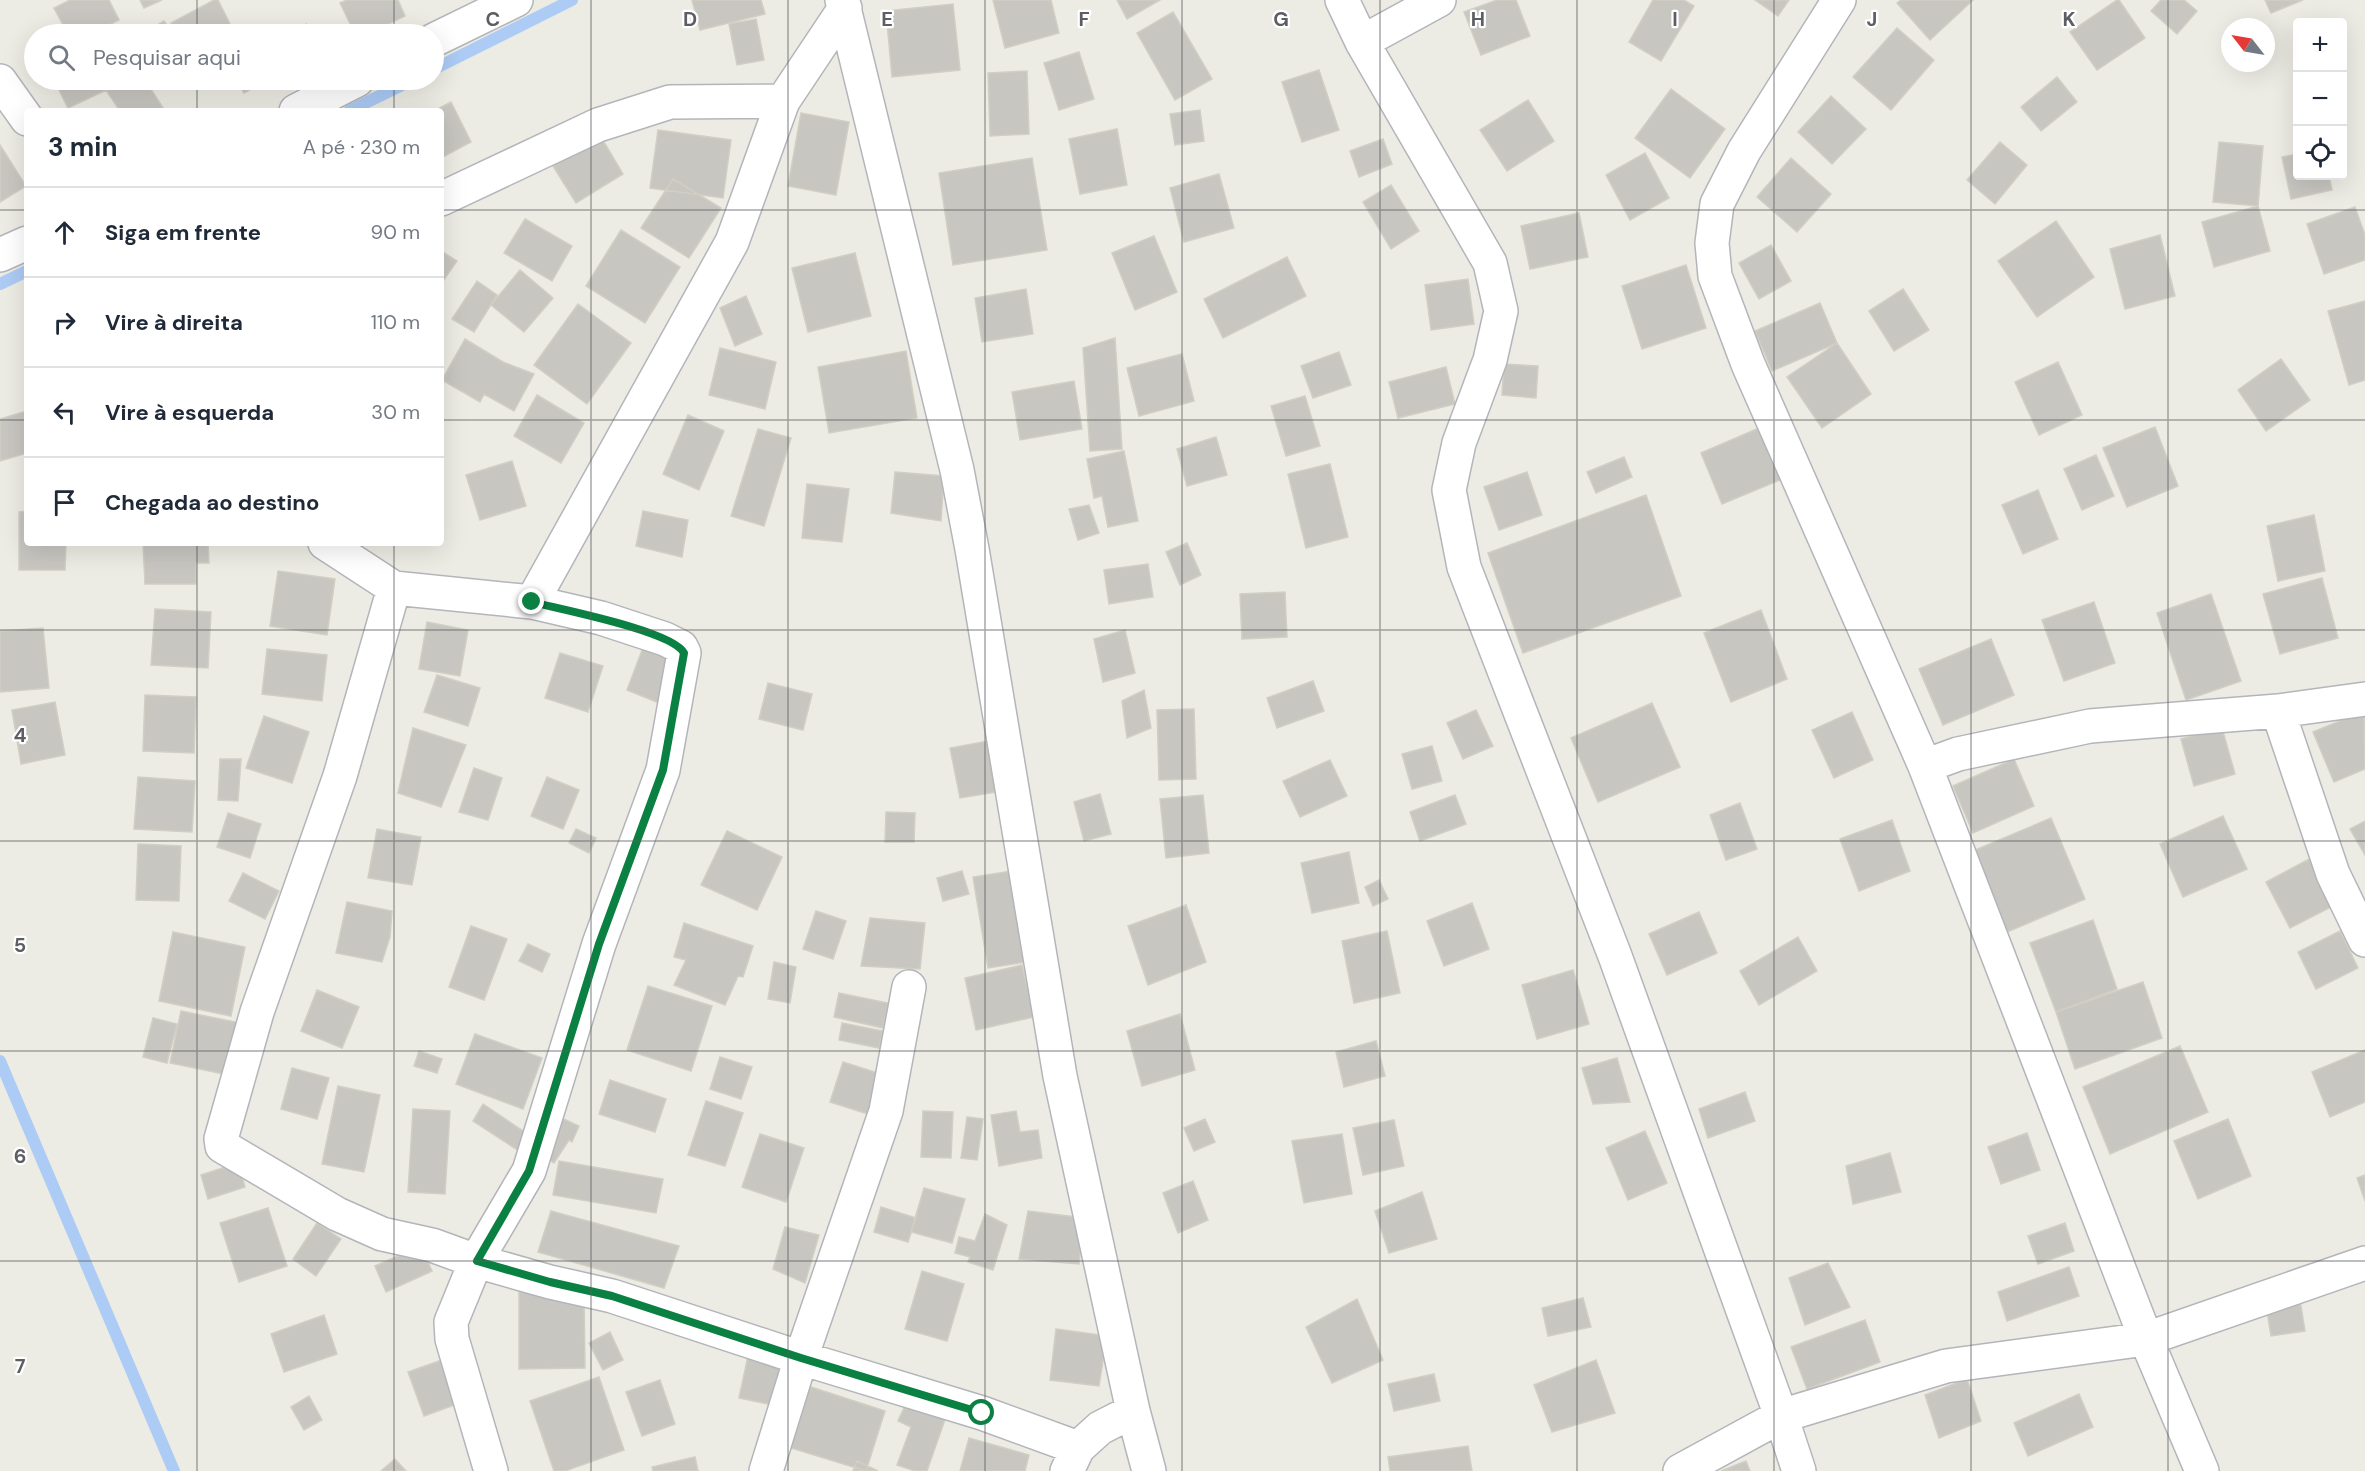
<!DOCTYPE html>
<html lang="pt">
<meta charset="utf-8">
<style>
body{margin:0;font-family:"DM Sans",sans-serif;background:#f6f6f7;color:#1f2937}
.controls{position:absolute;right:18px;top:18px;display:grid;overflow:hidden;border-radius:6px;box-shadow:0 6px 24px #0002}
.controls button{width:54px;height:54px;display:grid;place-items:center;padding:0;border:0;border-bottom:2px solid #e0e1e3;background:#fff;color:#1f2937;font:30px sans-serif}
.compass{position:absolute;left:2221px;top:18px;width:54px;height:54px;border-radius:50%;background:#fff;box-shadow:0 6px 24px #0002;rotate:301deg}
.stop{position:absolute;width:18px;height:18px;margin:-14px;border:4px solid #0b8043;border-radius:50%;background:#fff}
.stop.end{background:#0b8043;border-color:#fff;box-shadow:0 2px 6px #0008}
.list{margin:0;padding:0;list-style:none}
h2{display:flex;justify-content:space-between;align-items:center;height:78px;margin:0;padding:0 24px;font-size:26px}
h2 small{font-size:20px;font-weight:400;color:#747a83}
.list li{display:grid;grid-template-columns:39px 1fr auto;gap:18px;align-items:center;box-sizing:border-box;height:90px;padding:0 24px;border-top:2px solid #e0e1e3}
.list b{display:block;font-size:22px;white-space:nowrap}
.list em{font-size:20px;font-style:normal;color:#747a83}
.icon{flex:none;width:33px;height:33px;fill:none;stroke:currentColor;stroke-width:2;stroke-linecap:round;stroke-linejoin:round}
.map{position:relative;flex:none;width:2365px;height:1471px;overflow:hidden}
.search{position:absolute;background:#fff;box-shadow:0 6px 24px #0002;left:24px;top:24px;width:420px;height:66px;display:flex;align-items:center;gap:15px;box-sizing:border-box;padding:0 21px;border-radius:33px;color:#747a83;font-size:22px}
.panel{position:absolute;background:#fff;box-shadow:0 6px 24px #0002;left:24px;top:108px;width:420px;height:438px;border-radius:6px}
.map>svg:first-child{display:block}
.lines{fill:none;stroke-linecap:round;stroke-linejoin:round}
.stream{stroke:#accbf5;stroke-width:12}
.building{fill:#c8c6c1;stroke:#d1cec3;stroke-width:1.5}
.street-casing{stroke:#b4b5ba;stroke-width:36}
.street{stroke:#fff;stroke-width:33}
.route{stroke:#0b8043;stroke-width:8}
.grid{fill:none;stroke:#5c5e63;stroke-width:1.5;stroke-opacity:0.55}
.grid-label{font-size:20px;text-anchor:middle;font-weight:bold;fill:#5c5e63;stroke:#fff;stroke-width:4.5;stroke-linejoin:round;paint-order:stroke}
</style>
<div class="map">
<svg width="2365" height="1471" viewBox="0 0 2365 1471">
<rect width="100%" height="100%" fill="#edece4"/>
<g class="lines">
<path class="stream" d="M434,69L572,0
M349,111L412,80
M0,284L27,271
M0,1061L174,1471"/>
</g>
<path class="building" d="M70,0H109L119,20L91,34H68L54,8Z
M140,0H162L144,8Z
M214,0H218L235,34H177L171,23Z
M347,0H398L405,16L368,34H355L340,3Z
M692,0H761L765,14L700,30Z
M993,0H1051L1059,33L1005,48Z
M1117,0H1160L1127,19Z
M1497,0H1516L1530,36L1481,55L1464,12Z
M1653,0H1684L1694,6L1661,61L1629,42Z
M1755,0H1789L1778,16Z
M1901,0H1973L1930,40L1897,3Z
M2117,0H2119L2145,38L2097,70L2070,32Z
M2161,0H2184L2197,11L2177,34L2151,11Z
M2265,0H2303L2271,13Z
M953,4L960,70L892,77L886,11Z
M1173,12L1212,79L1175,100L1137,33Z
M756,19L764,60L737,65L729,24Z
M164,21L173,34H143Z
M306,24L313,34H291Z
M1897,28L1934,60L1891,110L1853,77Z
M1079,52L1094,99L1059,110L1044,63Z
M1319,70L1339,130L1302,142L1282,82Z
M1027,71L1029,134L990,136L988,73Z
M2057,77L2077,102L2041,131L2021,107Z
M54,80H102L106,90L68,108Z
M122,80H145L165,111H120L106,90Z
M236,80H268L244,93Z
M1671,89L1725,129L1690,178L1635,138Z
M1831,96L1866,129L1832,164L1798,132Z
M1528,100L1554,141L1507,171L1480,130Z
M451,102L471,142L441,158V111H434Z
M1200,110L1204,141L1175,145L1170,114Z
M801,113L849,122L836,195L788,186Z
M1117,129L1127,185L1080,194L1069,139Z
M658,130L731,140L723,198L650,188Z
M601,137L623,174L576,203L553,166Z
M1383,139L1392,164L1359,177L1350,151Z
M2000,142L2027,165L1995,204L1967,180Z
M2219,142L2263,146L2258,206L2213,202Z
M0,145L26,186L0,202Z
M1645,153L1669,198L1630,220L1606,175Z
M2298,154V176H2329L2332,190L2291,199L2282,157Z
M1032,158L1047,250L953,265L939,173Z
M1791,158L1831,194L1797,232L1757,197Z
M1219,174L1234,228L1184,242L1170,188Z
M673,179L721,208L689,258L641,228Z
M1391,185L1419,231L1391,249L1363,202Z
M2258,206L2270,251L2214,267L2202,222Z
M2355,207L2365,235V260L2324,274L2307,224Z
M1579,213L1588,257L1530,269L1521,226Z
M525,219L572,246L552,281L504,253Z
M2056,221L2094,277L2037,317L1998,261Z
M621,230L680,267L645,323L586,286Z
M2160,235L2175,296L2125,309L2110,249Z
M1154,236L1177,292L1135,310L1112,253Z
M1771,245L1791,281L1759,299L1739,263Z
M441,251L457,261L441,284Z
M855,253L871,316L808,332L792,268Z
M1287,257L1306,296L1223,338L1204,299Z
M1686,265L1706,328L1642,349L1622,286Z
M520,270L553,298L524,332L491,305Z
M1468,279L1474,324L1431,330L1425,285Z
M477,281L497,295L474,332L452,319Z
M1026,289L1033,334L982,342L975,298Z
M1903,289L1929,330L1894,351L1869,311Z
M746,296L762,334L735,346L720,308Z
M2365,301V380L2349,385L2328,311Z
M1820,303L1837,343L1772,371L1755,331Z
M578,304L631,343L587,404L534,365Z
M1115,338L1122,449L1090,451L1083,348Z
M465,339L503,362L534,374L514,411L484,394L480,402L442,380Z
M1837,343L1871,394L1822,428L1787,377Z
M720,348L776,362L765,409L709,395Z
M906,351L917,418L829,433L818,367Z
M1339,352L1351,385L1313,398L1301,366Z
M1182,354L1194,401L1139,416L1127,368Z
M2281,359L2310,400L2266,431L2238,390Z
M2058,362L2082,415L2039,435L2015,382Z
M1504,364L1538,366L1536,398L1502,395Z
M1446,367L1455,404L1398,418L1389,382Z
M1074,381L1082,429L1020,440L1012,392Z
M537,395L584,423L561,463L514,436Z
M1305,396L1320,446L1286,456L1271,406Z
M27,411V453L0,461V419Z
M688,415L724,431L699,490L663,474Z
M2155,427L2178,486L2127,507L2103,448Z
M1759,428L1780,480L1722,504L1701,453Z
M758,429L791,438L764,526L731,516Z
M1216,437L1227,475L1187,486L1177,449Z
M1124,451L1138,521L1108,527L1102,496L1094,498L1087,459Z
M2096,455L2114,496L2082,510L2064,469Z
M1624,457L1632,477L1596,493L1587,472Z
M512,461L526,506L480,520L466,475Z
M1330,464L1348,537L1306,548L1288,474Z
M895,472L944,476L941,521L891,513Z
M1527,472L1542,515L1499,530L1484,487Z
M807,484L849,489L842,542L802,538Z
M2038,490L2058,539L2023,554L2002,505Z
M1646,495L1681,596L1523,653L1488,553Z
M1089,505L1099,533L1078,540L1069,509Z
M27,511V543H66L65,570H19V512Z
M643,511L688,520L682,557L636,546Z
M2314,515L2325,571L2278,581L2267,526Z
M143,543H208L209,563H196V584H145Z
M1187,543L1201,575L1180,585L1166,552Z
M1148,564L1153,597L1109,604L1104,570Z
M278,571L335,579L327,635L270,626Z
M2322,578L2338,638L2280,654L2263,594Z
M1285,592L1287,637L1242,639L1240,594Z
M2211,594L2241,681L2186,700L2157,613Z
M2094,602L2115,663L2064,681L2042,620Z
M155,609L211,612L208,668L151,665Z
M1761,610L1787,679L1731,702L1704,633Z
M427,622L468,630L460,676L419,669Z
M43,628L49,688L0,692V631Z
M1125,630L1135,673L1103,682L1094,639Z
M1991,639L2014,695L1943,725L1919,669Z
M644,645L676,657L659,703L627,690Z
M267,649L327,655L322,701L262,694Z
M560,653L603,666L588,712L545,698Z
M437,675L480,688L468,726L424,712Z
M1313,681L1324,711L1277,728L1267,698Z
M768,683L812,694L803,730L759,719Z
M1144,690L1151,728L1127,738L1122,701Z
M145,695L196,697L194,753L143,751Z
M55,702L65,755L21,764L12,710Z
M1652,703L1680,767L1598,802L1571,738Z
M1194,709L1196,779L1159,780L1157,710Z
M1476,710L1493,746L1463,759L1447,723Z
M2364,711L2365,769L2334,782L2313,732Z
M1852,712L1873,760L1834,778L1812,730Z
M264,716L309,732L292,783L246,768Z
M413,728L466,745L441,807L398,793Z
M2222,728L2235,774L2194,786L2181,739Z
M993,740L1003,791L960,798L950,748Z
M1432,746L1442,781L1412,789L1402,754Z
M220,759H241L238,801L218,800Z
M2014,759L2034,806L1973,833L1953,786Z
M1330,760L1347,796L1300,817L1283,781Z
M474,768L502,778L488,820L459,812Z
M138,777L195,781L192,832L134,829Z
M547,777L579,790L563,829L531,816Z
M1100,794L1111,834L1084,841L1074,802Z
M1203,795L1209,853L1166,858L1160,799Z
M1455,795L1466,824L1420,841L1410,812Z
M1740,803L1757,849L1726,860L1710,815Z
M886,812L915,813L914,842H885Z
M228,813L261,824L250,858L217,847Z
M2223,816L2247,869L2183,897L2160,844Z
M2051,818L2085,899L2007,932L1973,851Z
M1892,820L1910,871L1859,891L1840,839Z
M2365,821V855L2350,829Z
M377,829L421,837L412,885L368,878Z
M576,829L596,838L589,853L569,843Z
M727,831L782,857L757,910L701,885Z
M138,844L181,846L179,901L136,900Z
M1349,852L1359,903L1312,913L1301,863Z
M2311,858L2335,905L2290,928L2266,882Z
M962,871L969,894L943,901L937,878Z
M1011,871L1026,962L988,968L973,877Z
M243,873L279,891L265,919L229,901Z
M1379,880L1388,899L1373,906L1365,887Z
M347,902L392,911L390,937L382,962L336,953Z
M1472,903L1489,949L1444,966L1427,921Z
M1186,905L1206,962L1148,985L1128,926Z
M816,911L846,921L833,959L803,949Z
M1699,912L1717,953L1667,975L1649,934Z
M870,918L925,923L920,969L861,966Z
M2093,920L2117,989L2056,1012L2030,943Z
M684,923L753,946L743,977L738,976L725,1005L674,985L686,960L674,957Z
M471,926L507,939L484,1000L449,987Z
M1387,931L1400,993L1354,1003L1342,941Z
M2340,931L2358,968L2316,989L2298,952Z
M173,932L245,947L231,1016L159,1001Z
M1798,937L1817,971L1759,1005L1740,971Z
M528,944L550,954L542,972L519,961Z
M774,962L796,967L790,1003L768,999Z
M1022,965L1034,1017L976,1030L965,978Z
M1573,970L1589,1024L1537,1039L1522,985Z
M2143,982L2162,1038L2075,1069L2056,1012Z
M648,986L712,1006L691,1071L627,1050Z
M317,990L359,1007L342,1048L301,1031Z
M839,993L888,1003L883,1028L834,1017Z
M181,1011L240,1023L229,1075L170,1063Z
M1180,1014L1195,1070L1142,1086L1127,1031Z
M153,1018L177,1024L167,1063L143,1057Z
M842,1023L883,1031L879,1048L839,1040Z
M475,1034L542,1058L523,1109L456,1084Z
M1376,1041L1385,1076L1344,1087L1336,1052Z
M2180,1046L2208,1112L2110,1154L2083,1087Z
M2365,1050V1102L2330,1117L2312,1072Z
M419,1051L442,1059L437,1073L414,1066Z
M720,1057L752,1067L741,1099L710,1089Z
M1617,1058L1630,1102L1593,1104L1582,1068Z
M843,1062L881,1074L868,1114L830,1102Z
M292,1068L329,1078L317,1119L281,1109Z
M610,1080L666,1099L655,1132L599,1114Z
M338,1086L380,1095L364,1172L322,1164Z
M1745,1092L1755,1121L1708,1138L1699,1109Z
M706,1101L743,1113L725,1166L688,1155Z
M483,1104L535,1139L525,1155L473,1121Z
M413,1109L450,1111L445,1194L408,1192Z
M923,1111L953,1112L951,1158L921,1157Z
M1016,1111L1020,1132L1038,1130L1042,1158L999,1166L991,1115Z
M555,1115L579,1126L572,1142L569,1140L554,1163L543,1156Z
M967,1117L983,1119L977,1160L961,1158Z
M1205,1119L1215,1142L1194,1151L1184,1128Z
M2228,1119L2251,1176L2198,1199L2174,1141Z
M1394,1120L1404,1166L1363,1175L1353,1128Z
M1645,1131L1667,1183L1628,1200L1606,1148Z
M2027,1133L2040,1170L2001,1184L1988,1147Z
M760,1134L804,1148L786,1202L742,1187Z
M1342,1134L1352,1194L1304,1203L1292,1141Z
M1890,1153L1901,1192L1853,1204L1846,1166Z
M559,1161L663,1179L656,1213L553,1195Z
M238,1163L245,1187L208,1199L201,1175Z
M2365,1175V1201L2357,1178Z
M1193,1181L1208,1220L1178,1233L1163,1193Z
M924,1188L965,1199L952,1243L911,1232Z
M1422,1192L1437,1239L1389,1253L1375,1211Z
M881,1207L916,1218L908,1242L874,1232Z
M268,1208L287,1266L239,1282L220,1223Z
M551,1211L679,1246L664,1288L538,1252Z
M1028,1211L1084,1218L1079,1264L1019,1259Z
M985,1214L1007,1225L993,1270L968,1262L970,1257L955,1253L959,1237L975,1241Z
M317,1223L341,1239L316,1276L293,1259Z
M2065,1223L2074,1251L2038,1264L2028,1236Z
M785,1227L819,1235L805,1283L773,1269Z
M421,1246L432,1271L386,1292L375,1266Z
M1828,1263L1850,1307L1805,1325L1789,1278Z
M2069,1267L2079,1296L2007,1321L1998,1292Z
M922,1271L964,1284L947,1341L905,1329Z
M584,1291L585,1368L519,1369V1292Z
M1583,1298L1591,1327L1548,1336L1542,1308Z
M1357,1299L1383,1360L1332,1383L1306,1327Z
M2300,1300L2305,1331L2271,1336L2266,1305Z
M324,1315L337,1354L284,1372L271,1334Z
M1865,1320L1880,1362L1807,1389L1791,1347Z
M1056,1329L1107,1336L1099,1386L1050,1380Z
M610,1332L623,1360L603,1370L589,1343Z
M748,1356L787,1364L778,1406L739,1398Z
M442,1360L457,1404L424,1416L408,1372Z
M1596,1360L1615,1413L1552,1432L1534,1385Z
M1434,1374L1440,1401L1394,1411L1388,1384Z
M599,1377L624,1450L565,1471H554L530,1401Z
M1967,1379L1981,1421L1939,1438L1925,1395Z
M660,1380L675,1424L642,1436L626,1392Z
M805,1385L885,1411L866,1471L785,1446Z
M2079,1394L2093,1427L2028,1456L2014,1423Z
M910,1395L948,1411L927,1471H915L897,1465L911,1427L898,1421Z
M309,1396L322,1420L304,1430L291,1407Z
M969,1438L1029,1455L1025,1471H960Z
M1468,1446L1472,1471H1390L1388,1457Z
M695,1457L698,1471H653L652,1467Z
M395,1459L406,1471H381Z
M857,1461L878,1471H853Z
M1746,1461L1750,1471H1721Z"/>
<g class="lines">
<defs>
<path id="street" d="M842,0L957,470L972,549L1060,1076L1133,1411L1149,1471
M1342,0L1362,42L1490,263L1501,311L1490,360L1459,443L1449,490L1464,567L1615,956L1781,1416L1799,1471
M1839,0L1744,151L1717,204L1712,243L1715,276L1748,364L1925,766L2146,1339L2202,1471
M434,40L516,0
M1362,42L1439,0
M0,81L27,119
M296,111L357,80
M441,199L598,125L670,102L783,101
M0,255L27,243
M325,543L394,588L532,602L601,618L665,639L681,647L684,653L663,770L599,944L529,1171L476,1261L451,1322L452,1339L491,1471
M394,588L340,776L257,1012L221,1139L222,1146L337,1214L382,1234L432,1245L476,1261L550,1282L612,1296L801,1358L982,1413L1078,1448
M532,602L732,242L783,101L845,8
M2278,711L2333,874L2365,940
M1925,766L1958,754L2090,726L2278,711L2365,699
M766,1471L801,1358L886,1111L909,987
M1067,1471L1078,1448L1100,1428L1133,1411
M1680,1471L1781,1416L1946,1366L2146,1339L2365,1263"/>
</defs>
<use href="#street" class="street-casing"/>
<use href="#street" class="street"/>
</g>
<g class="lines">
<path class="route" d="M532,602C559,609 673,631 684,653L663,770L599,944L529,1171L477,1261L550,1282L612,1296L801,1358L982,1413"/>
</g>
<path class="grid" d="M197,0V34M394,0V34M591,0V1471M788,0V1471M985,0V1471M1182,0V1471M1380,0V1471M1577,0V1471M1774,0V1471M1971,0V1471M2168,0V1471M197,80V111M394,80V111M0,210H27M441,210H2365M0,420H27M441,420H2365M197,543V1471M394,543V1471M0,630H2365M0,841H2365M0,1051H2365M0,1261H2365"/>
<g class="grid-label">
<text x="493" y="26">C</text>
<text x="690" y="26">D</text>
<text x="887" y="26">E</text>
<text x="1084" y="26">F</text>
<text x="1281" y="26">G</text>
<text x="1478" y="26">H</text>
<text x="1675" y="26">I</text>
<text x="1872" y="26">J</text>
<text x="2069" y="26">K</text>
<text x="20" y="742">4</text>
<text x="20" y="952">5</text>
<text x="20" y="1163">6</text>
<text x="20" y="1373">7</text>
</g>
</svg>
<div class="controls">
<button>+</button>
<button>−</button>
<button><svg class="icon" aria-label="locate" viewBox="0 0 24 24"><circle cx="12" cy="12" r="6"/><path d="M12 2v4M12 18v4M2 12h4M18 12h4"/></svg></button>
</div>
<svg class="compass" viewBox="-18 -18 36 36"><path d="M0-13l5 13h-10z" fill="#e53935"/><path d="M0 13l5-13h-10z" fill="#747a83"/></svg>
<div class="stop" style="left:982px;top:1413px"></div>
<div class="stop end" style="left:532px;top:602px"></div>
<div class="search"><svg class="icon" aria-label="search" viewBox="0 0 24 24"><circle cx="10" cy="10" r="6"/><path d="M15 15l6 6"/></svg>Pesquisar aqui</div>
<section class="panel">
<h2>3 min<small>A pé · 230 m</small></h2>
<ul class="list">
<li><svg class="icon" aria-label="ahead" viewBox="0 0 24 24"><path d="M12 20V5M6 11l6-6 6 6"/></svg><div><b>Siga em frente</b></div><em>90 m</em></li>
<li><svg class="icon" aria-label="right" viewBox="0 0 24 24"><path d="M7 20v-9h11M14 6l5 5-5 5"/></svg><div><b>Vire à direita</b></div><em>110 m</em></li>
<li><svg class="icon" aria-label="left" viewBox="0 0 24 24"><path d="M17 20v-9H6M10 6l-5 5 5 5"/></svg><div><b>Vire à esquerda</b></div><em>30 m</em></li>
<li><svg class="icon" aria-label="arrive" viewBox="0 0 24 24"><path d="M6 21V4h12l-3 4 3 4H6"/></svg><div><b>Chegada ao destino</b></div></li>
</ul>
</section>
</div>
